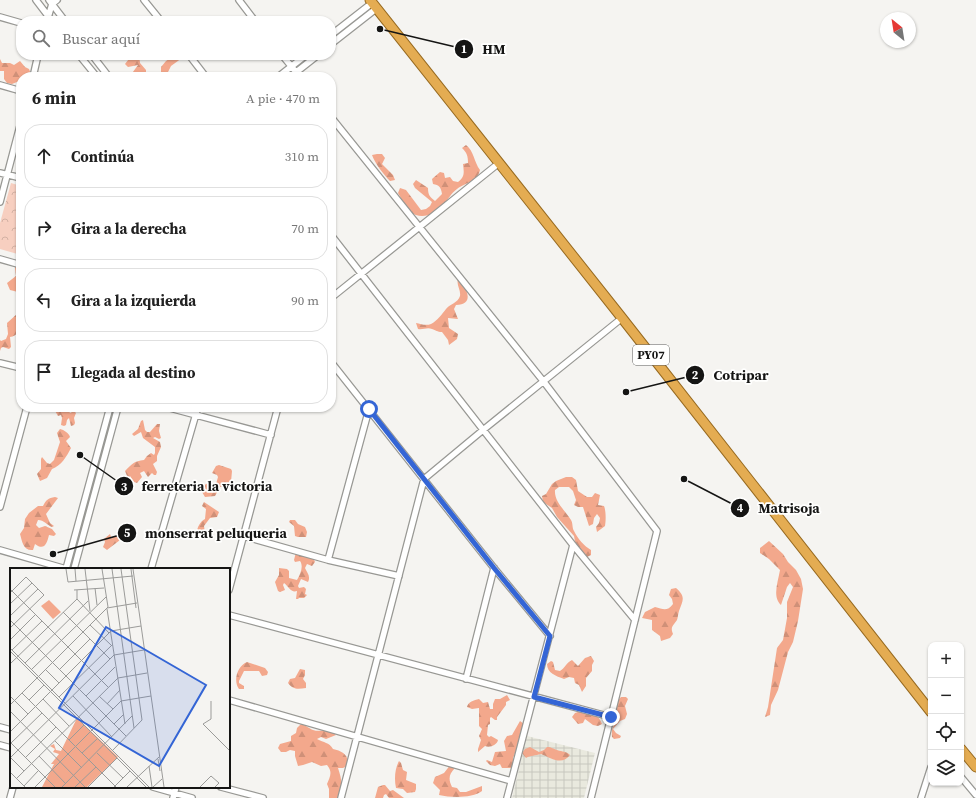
<!DOCTYPE html>
<html lang="es">
<meta charset="utf-8">
<style>
body{margin:0;font-family:"Source Serif 4",serif;background:#f6f6f6;color:#222}
.controls{position:absolute;right:12px;bottom:12px;display:grid;overflow:hidden;border-radius:8px;box-shadow:0 1px 3px #0004}
.controls button{width:36px;height:36px;display:grid;place-items:center;padding:0;border:0;border-bottom:1px solid #e0e0e0;background:#fff;color:#222;font:20px sans-serif}
.compass{position:absolute;left:880px;top:12px;width:36px;height:36px;border-radius:50%;background:#fff;box-shadow:0 1px 3px #0004;rotate:330deg}
.stop{position:absolute;width:12px;height:12px;margin:-9px;border:3px solid #3465d5;border-radius:50%;background:#fff}
.stop.end{background:#3465d5;border-color:#fff;box-shadow:0 1px 4px #0008}
.list{margin:0;padding:0;list-style:none}
h2{display:flex;justify-content:space-between;align-items:center;height:52px;margin:0;padding:0 16px;font-size:17px}
h2 small{font-size:13px;font-weight:400;color:#767676}
.list li{display:grid;grid-template-columns:26px 1fr auto;gap:12px;align-items:center;box-sizing:border-box;height:64px;margin:0 8px 8px;padding:0 8px;border:1px solid #e0e0e0;border-radius:16px}
.list b{display:block;font-size:15px;white-space:nowrap}
.list em{font-size:13px;font-style:normal;color:#767676}
.icon{flex:none;width:22px;height:22px;fill:none;stroke:currentColor;stroke-width:2;stroke-linecap:round;stroke-linejoin:round}
.map{position:relative;flex:none;width:976px;height:798px;overflow:hidden}
.search{position:absolute;background:#fff;box-shadow:0 1px 3px #0004;left:16px;top:16px;width:320px;height:44px;display:flex;align-items:center;gap:10px;box-sizing:border-box;padding:0 14px;border-radius:16px;color:#767676;font-size:15px}
.panel{position:absolute;background:#fff;box-shadow:0 1px 3px #0004;left:16px;top:72px;width:320px;height:340px;border-radius:16px}
.map>svg:first-child{display:block}
.industrial{fill:url(#industrial-grid)}
.forest{fill:url(#forest-firs)}
.park{fill:url(#park-crowns)}
.lines{fill:none;stroke-linecap:round;stroke-linejoin:round}
.minor-casing{stroke:#989894;stroke-width:8}
.trunk-casing{stroke:#976a20;stroke-width:11}
.minor{stroke:#fff;stroke-width:5.5}
.trunk{stroke:#e4ac52;stroke-width:9}
.route{stroke:#3465d5;stroke-width:5}
.labels{text-anchor:middle;dominant-baseline:central;stroke-width:3.5;stroke-linejoin:round;paint-order:stroke}
.shield{fill:#fffffe;stroke:#5b5b5a;stroke-width:1}
.shield-label{font-size:12px;font-weight:bold;fill:#151514}
.inset-road{fill:none;stroke:#9b9b99;stroke-width:1}
.view{fill:#3465d5;fill-opacity:0.15;stroke:#3465d5;stroke-width:2}
.inset-edge{fill:none;stroke:#151514;stroke-width:2}
.leader{fill:none;stroke:#151514;stroke-width:1.5}
.callout-dot{fill:#151514;stroke:#fffffe;stroke-width:1.5}
.mark-label{font-size:12px;text-anchor:middle;font-weight:bold;fill:#fff}
.callout-label{font-size:14px;text-anchor:middle;font-weight:bold;fill:#151514;stroke:#fffffe;stroke-width:3.5;stroke-linejoin:round;paint-order:stroke}
</style>
<div class="map">
<svg width="976" height="798" viewBox="0 0 976 798">
<defs>
<pattern id="industrial-grid" width="8" height="8" patternUnits="userSpaceOnUse"><rect width="8" height="8" fill="#e9e9de"/><path d="M0 4h8M4 0v8" fill="none" stroke="#c7c7be"/></pattern>
<pattern id="forest-firs" width="22" height="20" patternUnits="userSpaceOnUse"><rect width="22" height="20" fill="#f3a88c"/><path d="M5 1l3.5 6h-7zM16 11l3.5 6h-7z" fill="#cf9078"/></pattern>
<pattern id="park-crowns" width="20" height="18" patternUnits="userSpaceOnUse"><rect width="20" height="18" fill="#f7cfc0"/><path d="M2 6a3 3 0 1 1 6 0M12 15a3 3 0 1 1 6 0" fill="none" stroke="#d3b1a4"/></pattern>
</defs>
<rect width="100%" height="100%" fill="#f5f4f1"/>
<path class="industrial" d="M527,736L595,753L584,798H512Z"/>
<path class="forest" d="M132,55H139L140,63L146,70V77H127L130,76L138,65L128,67L125,64Z
M175,55H182V58L171,66L168,72L170,77H161L160,75L161,72V67L166,61Z
M0,59L2,63H10L14,65L20,61L25,67L29,69L31,74L28,77H21V85L17,82L12,84L7,83L4,79V71H0Z
M466,145C474,151 474,162 480,170C477,183 466,182 457,189C451,193 448,200 443,205C435,215 421,220 410,212C405,208 402,199 398,193L400,188L406,190L421,210L426,209L430,206L432,202L415,188L413,184L416,180L428,188C428,195 430,197 435,201L442,194C441,187 439,185 433,184L432,179L440,172L444,173L445,178L450,177L453,181L458,182C465,177 464,172 463,164L468,163C468,156 467,153 462,148Z
M377,154H382L385,158L382,164L393,175L395,180L390,181C383,174 375,163 372,155Z
M21,262V280L18,283V286L21,287V296L18,292L10,290L7,283L16,276L15,268L17,263Z
M458,278C466,287 476,304 456,305L454,309L458,319L448,318L449,328L458,334L457,339L449,345L448,340L442,332C437,332 436,330 432,329C427,327 423,330 418,329L416,323C421,324 426,326 431,324C437,321 442,314 446,309C450,304 458,303 460,296C461,289 456,286 458,278Z
M17,314L19,315C23,323 20,336 10,337L11,347L9,349L3,347L1,348L0,351V340L1,341L6,339L8,334L7,323Z
M56,407L64,409L66,407H75L69,411L70,413L74,411L76,413L74,418L75,423L74,425L71,426L69,418L67,420L66,425L64,426L61,425L62,418L61,415L58,416L54,409Z
M143,420L145,430L147,432H150L157,424H160L159,431L161,438L159,439L155,437L153,438L160,442L161,447L157,456V461L153,464L157,472L156,475H154L152,473L148,477L144,471L140,473L142,477L137,483L134,482L130,476L129,478L130,483L128,484H125L127,476L125,471C132,464 134,461 144,460L147,456L151,453L154,455L155,453V447L143,438L141,432L134,436L132,434L138,429L141,421Z
M60,429C64,430 69,433 70,437L66,441L71,448C67,456 61,466 52,469L47,478L40,481L37,474L41,469V459L42,457L47,463L50,464L54,460L60,442L57,433Z
M219,465L231,469L232,471L231,482L227,485L220,487L215,496L205,497L202,492L204,485L209,483L213,485L216,484L218,477L217,475L212,473L216,466Z
M566,477H572L576,480L578,491L587,497H592L595,493L600,495L598,505L604,506C606,511 606,520 605,526L597,532L596,527L599,523L600,518L597,514L594,518L593,524L589,526L583,507H578L574,505L576,500L573,491L569,487H559L555,490C554,502 565,510 571,520C573,523 572,528 574,531C578,539 584,546 591,550V555L587,557L576,547L574,536L557,517L552,508L543,502L542,496L546,494L552,484L556,481Z
M55,497L58,498L46,514L50,523L54,526L52,527C47,525 44,520 38,520L36,525L39,528L45,526L52,529L56,534L54,536L49,535C47,544 44,551 35,544L33,550C23,551 22,541 20,534L24,528L25,519L29,513L38,506H43C46,500 48,498 55,497Z
M204,502L219,512L217,517L210,518L204,526L205,533L200,539L198,538C195,531 199,522 205,519L206,509L202,506Z
M290,520H295L298,524L305,527L307,532L306,537H298L295,536L294,526L289,522Z
M125,531L127,533V538L125,540H120L107,550L103,547L105,542L104,539L110,534L111,537L118,536Z
M769,541L783,554L788,562L796,570L801,579L803,589L798,621L793,642L788,652L778,690L771,705L770,715L765,717L768,707L777,648L783,640L787,618V602L793,587L790,583L787,587L781,605C772,597 778,582 780,570L769,559L760,553V548Z
M296,552L313,557L315,562L312,566L307,564L305,568C307,573 311,576 308,582L301,579L298,586L299,588L304,587L306,589L305,594L307,595L304,598H299L298,599H296L297,591C291,593 289,587 284,583L283,585L285,590L280,592L278,591L275,582L279,575V568L287,569L289,571V578L297,580C300,574 304,567 300,561L295,562L294,560Z
M676,588C686,597 683,600 679,611C678,614 678,617 677,620C673,626 670,627 673,634L670,638L661,641L660,636L652,630V620L642,618L645,612L655,607C663,609 667,612 673,604L672,599L669,595L671,589Z
M591,656L594,661L592,665V671L586,678V686L582,692L579,685L575,683L574,678L569,677L564,679C556,676 547,673 547,664L551,661L553,662L555,670L560,671C565,668 566,663 572,660L578,666L585,658Z
M247,662L265,668L268,672L267,675L262,676L259,671H244L239,681V683L244,686V689H239C233,681 237,666 247,662Z
M300,669L305,670V675L303,679L306,683V688C298,689 293,690 288,683L290,679L295,678Z
M507,695L510,700L506,702V705L497,717V720H495L491,717L490,718V724L488,725L487,735L489,737L491,736L498,740C497,745 490,748 485,746L478,752V749L481,740L479,736L482,729L479,726V708L472,709L467,707C468,702 474,700 479,699L483,703L488,702L490,709H493V704L495,699H500Z
M621,697H626L628,699L625,706L627,714L625,719L620,721L613,729L616,733L621,736L620,738L614,739L612,737C611,726 614,728 616,719C619,711 614,703 621,697Z
M581,711C590,713 599,714 602,724L598,726L593,725L585,719L583,723L578,724L572,717L575,713Z
M520,721L524,724L521,739L513,758L514,763L513,768H502L500,764L495,766L490,765L486,761L487,760L492,762L495,752L506,751L504,741L507,736L512,735Z
M301,724C306,725 308,728 313,730C323,733 327,726 336,735L326,739L321,737L317,739C324,743 329,742 333,749C342,751 350,755 347,766L343,768H338C342,780 343,786 338,798H329V789L327,784C330,777 333,772 327,765L321,766L312,762L303,765L298,766L295,756V751L290,750L286,752H281L278,748L280,744L291,741V736L296,733L297,728Z
M530,747L539,752L544,750L547,747C552,747 553,749 557,750C563,752 566,751 570,755C562,766 551,758 541,754C535,756 531,755 526,758L522,753L525,749Z
M399,761L401,763L403,770L407,772L406,780L416,784V789L415,792L407,793L403,789L396,788C394,779 395,768 399,761Z
M451,764L455,768C449,774 448,779 452,787L457,788L460,792H466L482,786V791C473,798 452,798 439,795L440,790L433,783L435,777L444,773Z
M383,785H385L390,791L393,790L404,798H389L386,794L384,795L383,798H375L378,787Z"/>
<path class="park" d="M11,183L21,186V255L0,249V223Z"/>
<g class="lines">
<defs>
<path id="minor" d="M36,0L52,21
M49,0L65,21
M144,0L161,21
M239,0L255,21
M0,17L21,23
M47,21L52,4L57,0
M331,35L372,3
M331,44L377,8
M79,55L97,77
M92,55L109,77
M189,55L206,77
M282,55L300,77
M33,77L38,55
M278,77L306,55
M290,77L318,55
M0,85L21,91
M331,117L544,382L657,531L591,798
M0,173L21,178
M0,202L21,122
M331,235L573,545L635,620
M0,259L21,265
M331,298L499,163
M331,362L494,568L550,636
M0,363L21,368
M166,407L271,435
M0,507L27,407
M243,536L328,560L399,576
M0,550L66,569
M328,560L369,409
M66,569L110,407
M74,569L118,407
M151,569L198,407
M229,590L278,407
M229,615L611,717
M466,679L494,568
M229,700L511,781
M0,727L11,730
M0,745L11,748
M961,777L976,795
M153,787L192,798
M221,787L263,798
M10,798L13,787
M173,798L176,787
M341,798L424,479L483,430L622,318
M507,798L573,545
M921,798L931,767"/>
<path id="trunk" d="M370,0L622,318L931,712
M961,749L976,767"/>
</defs>
<use href="#minor" class="minor-casing"/>
<use href="#trunk" class="trunk-casing"/>
<use href="#minor" class="minor"/>
<use href="#trunk" class="trunk"/>
</g>
<g class="lines">
<path class="route" d="M369,409L494,568L550,636L534,697L611,717"/>
</g>
<g class="labels">
<rect class="shield" x="633" y="345" width="36" height="20" rx="3"/>
<g class="shield-label">
<text x="651" y="355">PY07</text>
</g>
</g>
<g transform="translate(10 568)">
<rect width="220" height="220" fill="#f5f4f1"/>
<path d="M39,32L51,44L43,51L31,38ZM67,150L108,189L77,219H32L44,196H41L49,186L43,184L45,181L40,178L44,176L46,182L51,183Z" fill="#f3a88c"/>
<path class="inset-road" d="M56,1L58,14L123,8M65,1L66,13M75,1L80,43M92,1L98,39M102,1L124,160M121,1L126,40M123,1L154,219M85,20L87,37M0,21L98,119M64,22L94,20M0,25L16,9L34,27L0,60M67,31L99,65M0,36L22,15M97,40L127,35M97,41L115,156M53,44L100,91M0,48L28,21M0,52L116,168M80,57L101,77M0,72L26,46M0,80L139,219M2,82L32,53M0,83L136,219M15,95L78,33M0,96L67,31V22M22,101L96,29M50,101L80,71M36,102L49,115M12,125L106,219M0,128L18,146M63,128L102,169M76,128L105,99M89,128L103,141M49,129L102,77M33,131L59,158M19,132L34,117M201,133V151L193,156L220,183M97,136L110,122M0,137L98,39M0,143L75,219M104,156L113,147M0,164L101,63L131,58M59,172L74,157M45,173L72,200M0,174L45,219M1,175L32,145M102,183L132,152L111,1M72,185L88,170M87,185L113,210M29,188L56,216M16,189L46,159M0,190L104,87L134,82M1,190L14,203M148,191L150,203M139,198L142,219M0,204L15,219M6,211L108,110L137,105M14,218L28,203M25,219L111,133L141,128M52,219L122,148M65,219L86,199M78,219L107,190M104,219L120,203M117,219L149,189M143,219L152,211M190,219L201,208L209,215L205,219"/>
<path class="view" d="M96,59L196,117L149,198L49,140Z"/>
<rect width="220" height="220" class="inset-edge"/>
</g>
<path class="leader" d="M380 29L464 49M626 392L695 375M80 455L124 486M684 479L740 508M53 554L127 533"/>
<g class="callout-dot">
<circle cx="380" cy="29" r="4"/>
<circle cx="626" cy="392" r="4"/>
<circle cx="80" cy="455" r="4"/>
<circle cx="684" cy="479" r="4"/>
<circle cx="53" cy="554" r="4"/>
<circle cx="464" cy="49" r="10"/>
<circle cx="695" cy="375" r="10"/>
<circle cx="124" cy="486" r="10"/>
<circle cx="740" cy="508" r="10"/>
<circle cx="127" cy="533" r="10"/>
</g>
<g class="mark-label">
<text x="464" y="53">1</text>
<text x="695" y="379">2</text>
<text x="124" y="491">3</text>
<text x="740" y="512">4</text>
<text x="127" y="537">5</text>
</g>
<g class="callout-label">
<text x="494" y="54">HM</text>
<text x="741" y="380">Cotripar</text>
<text x="207" y="491">ferreteria la victoria</text>
<text x="789" y="513">Matrisoja</text>
<text x="216" y="538">monserrat peluqueria</text>
</g>
</svg>
<div class="controls">
<button>+</button>
<button>−</button>
<button><svg class="icon" aria-label="locate" viewBox="0 0 24 24"><circle cx="12" cy="12" r="6"/><path d="M12 2v4M12 18v4M2 12h4M18 12h4"/></svg></button>
<button><svg class="icon" aria-label="layers" viewBox="0 0 24 24"><path d="M12 4l9 5-9 5-9-5zM3 14l9 5 9-5"/></svg></button>
</div>
<svg class="compass" viewBox="-18 -18 36 36"><path d="M0-13l5 13h-10z" fill="#e53935"/><path d="M0 13l5-13h-10z" fill="#767676"/></svg>
<div class="stop" style="left:369px;top:409px"></div>
<div class="stop end" style="left:611px;top:717px"></div>
<div class="search"><svg class="icon" aria-label="search" viewBox="0 0 24 24"><circle cx="10" cy="10" r="6"/><path d="M15 15l6 6"/></svg>Buscar aquí</div>
<section class="panel">
<h2>6 min<small>A pie · 470 m</small></h2>
<ul class="list">
<li><svg class="icon" aria-label="ahead" viewBox="0 0 24 24"><path d="M12 20V5M6 11l6-6 6 6"/></svg><div><b>Continúa</b></div><em>310 m</em></li>
<li><svg class="icon" aria-label="right" viewBox="0 0 24 24"><path d="M7 20v-9h11M14 6l5 5-5 5"/></svg><div><b>Gira a la derecha</b></div><em>70 m</em></li>
<li><svg class="icon" aria-label="left" viewBox="0 0 24 24"><path d="M17 20v-9H6M10 6l-5 5 5 5"/></svg><div><b>Gira a la izquierda</b></div><em>90 m</em></li>
<li><svg class="icon" aria-label="arrive" viewBox="0 0 24 24"><path d="M6 21V4h12l-3 4 3 4H6"/></svg><div><b>Llegada al destino</b></div></li>
</ul>
</section>
</div>
